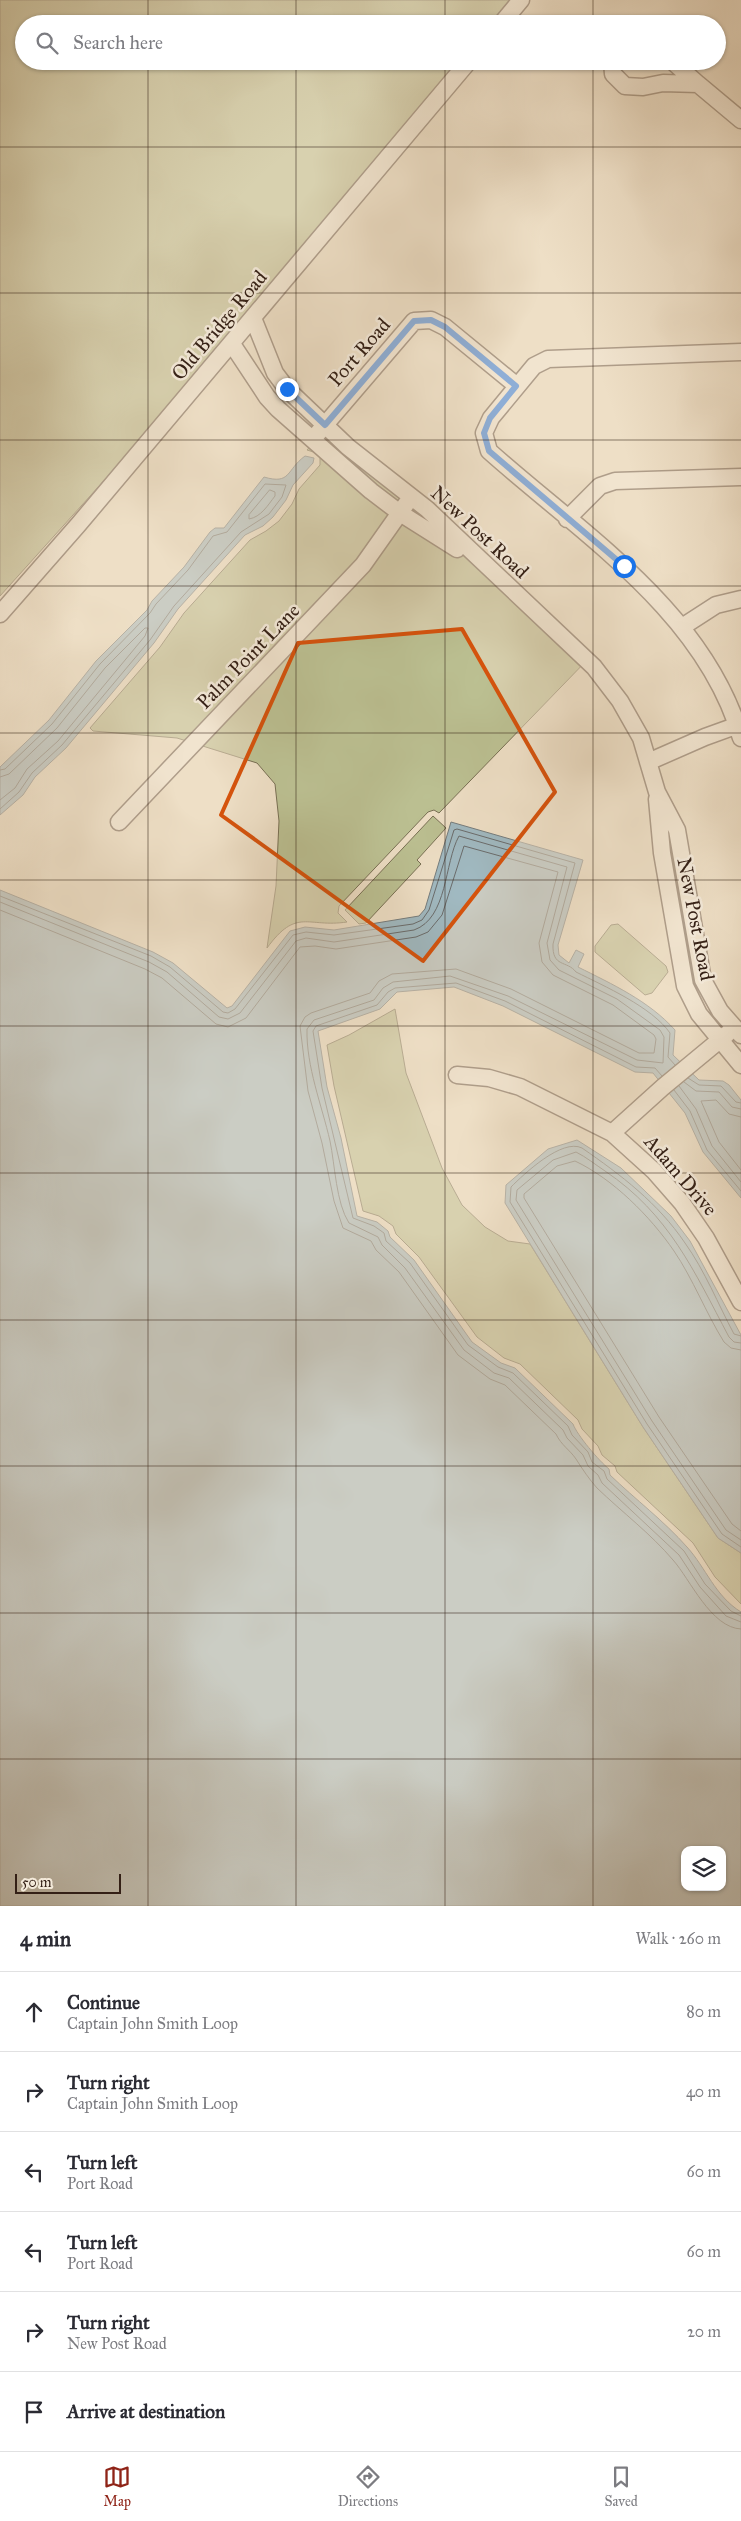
<!DOCTYPE html>
<meta charset="utf-8">
<style>
body{margin:0;font-family:"IM FELL Great Primer",serif;background:#f7f7f7;color:#2b2b33}
.controls{position:absolute;right:15px;bottom:15px;display:grid;overflow:hidden;border-radius:10px;box-shadow:0 1px 4px #0004}
.controls button{width:45px;height:45px;display:grid;place-items:center;padding:0;border:0;border-bottom:1px solid #e1e1e2;background:#fff;color:#2b2b33;font:25px sans-serif}
.scale{position:absolute;left:15px;bottom:12px;width:106px;box-sizing:border-box;padding-left:5px;border:2px solid #342016;border-top:0;font-size:14px;line-height:18px;white-space:nowrap;color:#342016;-webkit-text-stroke:4px #f4eada;paint-order:stroke}
.stop{position:absolute;width:15px;height:15px;margin:-11px;border:4px solid #1a73e8;border-radius:50%;background:#fff}
.stop.end{background:#1a73e8;border-color:#fff;box-shadow:0 1px 5px #0008}
.list{margin:0;padding:0;list-style:none}
h2{display:flex;justify-content:space-between;align-items:center;height:65px;margin:0;padding:0 20px;font-size:21px}
h2 small{font-size:16px;font-weight:400;color:#7c7c81}
.list li{display:grid;grid-template-columns:32px 1fr auto;gap:15px;align-items:center;box-sizing:border-box;height:80px;padding:0 20px;border-top:1px solid #e1e1e2}
.list b{display:block;font-size:19px;white-space:nowrap}
.list p{margin:0;font-size:16px;white-space:nowrap;color:#7c7c81}
.list em{font-size:16px;font-style:normal;color:#7c7c81}
.icon{flex:none;width:28px;height:28px;fill:none;stroke:currentColor;stroke-width:2;stroke-linecap:round;stroke-linejoin:round}
.map{position:relative;flex:none;width:741px;height:1906px;overflow:hidden}
.search{position:absolute;background:#fff;box-shadow:0 1px 4px #0004;left:15px;right:15px;top:15px;height:55px;display:flex;align-items:center;gap:12px;box-sizing:border-box;padding:0 18px;border-radius:28px;color:#7c7c81;font-size:19px}
.sheet{height:545px;background:#fff}
nav{display:flex;justify-content:space-around;align-items:center;box-sizing:border-box;height:70px;border-top:1px solid #e1e1e2;background:#fff;font-size:14px;color:#7c7c81}
nav a{display:grid;justify-items:center;gap:2px}
nav .on{color:#8f2418}
.map>svg:first-child{display:block}
.green{fill:#bcc193;stroke:#787054}
.water{fill:#a0b9c1;stroke:#757c7d;fill-rule:evenodd}
.lines{fill:none;stroke-linecap:round;stroke-linejoin:round}
.shore{stroke:#6a6c6c;stroke-width:1}
.street-casing{stroke:#625042;stroke-width:19}
.street{stroke:#f4eada;stroke-width:16}
.route{stroke:#1a73e8;stroke-width:6}
.marked{fill:none;stroke:#d6530d;stroke-width:4;stroke-linejoin:round}
.grid{fill:none;stroke:#342016;stroke-width:1;stroke-opacity:0.55}
.labels{text-anchor:middle;dominant-baseline:central;stroke-width:5;stroke-linejoin:round;paint-order:stroke}
.street-label{font-size:20px;fill:#342016;stroke:#f4eada}
</style>
<div class="map">
<svg width="741" height="1906" viewBox="0 0 741 1906">
<rect width="100%" height="100%" fill="#eedfc6"/>
<filter id="stains"><feTurbulence type="fractalNoise" baseFrequency=".004" numOctaves="4"/><feColorMatrix values="0 0 0 0 .2 0 0 0 0 .09 0 0 0 0 .02 0 0 0 .5 -.17"/></filter>
<radialGradient id="worn" r=".72"><stop offset=".6" stop-color="#630" stop-opacity="0"/><stop offset="1" stop-color="#630" stop-opacity=".3"/></radialGradient>
<path class="green" d="M0,0H517L499,24H24V61H470L136,445L0,596Z
M326,428L591,656L439,813L434,810L428,812L339,906L338,913L347,922C307,928 297,907 267,948L276,886L279,821L275,784L257,763L177,738L93,731L90,728L160,647L184,613L250,540L266,531L279,521L292,504L299,489L320,465V454L307,450Z
M433,816L446,828L417,860L421,864L366,923L359,924L345,910Z
M618,924L666,966L668,972L652,993L645,995L595,952V946L611,925Z
M395,1009L406,1073L442,1168L462,1205L485,1227L508,1241L530,1244L643,1427L718,1538L741,1553V1604L715,1577L693,1543L617,1472L615,1466L602,1455L598,1446L582,1429L578,1420L520,1364L504,1358L477,1337L419,1257L396,1234L393,1226L379,1216L363,1211L334,1086L327,1045L349,1035Z"/>
<path class="water" d="M305,456L314,458L313,463L293,485L286,500L273,517L263,526L245,535L178,609L154,643L66,748L35,777L23,795L0,815V767L49,720L96,661L147,610L152,601L184,567L210,532L215,528H224L264,477C291,485 286,470 305,456Z
M451,822L583,860L558,945L559,955L569,963L576,950L584,954L578,967C612,984 649,1001 675,1030L673,1055L699,1080L723,1081L729,1085L741,1100V1198L703,1152L685,1113L653,1073L635,1072L503,1006L454,987L397,992L380,1009L318,1031L327,1087L341,1138L357,1216L377,1222L388,1231L390,1237L414,1260L472,1342L501,1363L515,1368L573,1424C577,1435 599,1461 609,1469L610,1475C635,1499 664,1521 687,1547C706,1568 715,1596 741,1612V1906H0V890L153,952L173,963L227,1008L232,1006L290,931L305,927L334,930L419,916L425,909ZM685,1850H722V1887H685Z
M577,1140L621,1168L671,1216L690,1241L741,1335V1553L718,1538L643,1427L505,1203L506,1185L548,1149Z"/>
<g class="lines">
<path class="shore" d="M270,490L275,492V496C268,505 261,517 249,519V515Z
M0,770L5,769L52,724L100,664L150,613L156,604L188,570L213,536L227,532L265,484L286,485L282,497L269,514L241,532L174,606L150,640L62,745L32,773L19,792L0,809
M0,777L9,774L57,728L105,668L145,628H148L145,636L58,741L27,769L15,788L0,800
M0,896L151,956L170,967L223,1012L228,1013L235,1009L293,935L306,932L334,935L413,924L422,920L429,910L454,830L457,829L575,863L553,944C552,968 567,960 576,972C604,986 652,1007 670,1033L668,1057L675,1065
M0,902L149,962L167,972L219,1017L228,1019L240,1013L296,941L306,938L334,942L414,930C448,918 444,863 459,836L567,867L547,943L550,960L559,970L617,999L660,1030L664,1037L663,1063L637,1060L508,996L450,976L393,982L383,988L374,1000L314,1020L307,1029C306,1066 322,1106 330,1141C335,1165 336,1203 349,1223L378,1237L382,1245L405,1268L464,1350L494,1373L509,1378L563,1430L567,1438L583,1455L588,1466L598,1475L602,1483L679,1555L700,1587L726,1616L741,1622
M0,910L145,969L162,978L216,1024L228,1027L246,1018L300,947L315,946L336,949L416,937L428,932L442,915L464,846L558,872L539,943L542,962L553,975L613,1005L654,1035L656,1039L654,1053H639L511,989L456,969L392,974L379,981L370,993L311,1013L305,1017L300,1026L308,1091L322,1143L334,1201L343,1228L371,1241L376,1250L399,1272L458,1355L490,1379L505,1385L556,1434C561,1445 570,1450 576,1459C583,1470 589,1479 597,1488C622,1512 651,1534 673,1560C690,1579 711,1628 741,1629
M662,1076L655,1068L636,1067L505,1001L456,983L395,988L388,992L377,1005L316,1026L313,1031L322,1088L353,1218L374,1226L384,1233L386,1241L410,1263L468,1345L498,1367L513,1373L568,1426L572,1435L588,1452L592,1462L604,1471L607,1479L684,1551L705,1584L731,1611L741,1616
M688,1078L699,1085L721,1086L736,1102L741,1103
M684,1082L696,1091L719,1092L732,1107L741,1109
M679,1086L696,1109L712,1146L741,1182
M674,1090L690,1111L707,1150L741,1191
M741,1117L729,1114L716,1100L701,1101L719,1142L741,1170
M741,1336L734,1334C718,1304 705,1271 685,1243C658,1203 621,1175 582,1148C562,1138 524,1174 511,1187L510,1202L647,1424L722,1534L741,1547
M741,1343L734,1342L729,1337C694,1271 669,1214 605,1171C596,1165 586,1157 576,1152L553,1160L517,1190L516,1200L652,1421L726,1530L741,1540
M741,1350L731,1348L724,1342C706,1313 693,1279 674,1251C650,1216 613,1179 575,1161L557,1166L524,1194V1198L659,1417L732,1524L741,1531"/>
<defs>
<path id="street" d="M501,24L521,0
M612,61L613,74L625,86L643,87L663,83L698,84L672,61
M698,84L741,120
M253,318L275,373L287,389L348,447L427,509L594,667L620,701L641,738L657,792L677,830L703,980L720,1011L741,1035
M232,344L267,397L278,409L371,491L400,513L457,549
M741,352L548,359L534,366L491,418L484,433L489,451C582,534 705,612 741,738
M318,433L414,321L431,320L445,327L517,386
M567,519L600,486L615,481L741,477
M0,614L78,525L469,61
M682,627L716,605L741,599
M648,762L705,737L741,724
M657,799L662,853L685,986L699,1014L741,1065
M119,822L363,565L411,497
M457,1075L489,1078L520,1087L612,1133L654,1171L682,1203L706,1238L741,1302
M612,1133L663,1087L727,1034"/>
</defs>
<use href="#street" class="street-casing"/>
<use href="#street" class="street"/>
</g>
<g class="lines">
<path class="route" d="M287,389L325,425L414,321L431,320L445,327L516,386L490,418L484,433L489,451L624,566"/>
</g>
<path d="M0 0H741V1906H0ZM462,629L555,792L423,961L221,815L298,643Z" fill="#eedfc6" fill-opacity=".55" fill-rule="evenodd"/>
<path class="marked" d="M462,629L555,792L423,961L221,815L298,643Z"/>
<path class="grid" d="M148,0V24M296,0V24M445,0V24M593,0V24M148,61V1906M296,61V1906M445,61V1906M593,61V1906M0,147H741M0,293H741M0,440H741M0,586H741M0,733H741M0,880H741M0,1026H741M0,1173H741M0,1320H741M0,1466H741M0,1613H741M0,1759H741"/>
<g class="labels">
<g class="street-label">
<text transform="translate(219 325) rotate(-50)">Old Bridge Road</text>
<text transform="translate(359 352) rotate(-49)">Port Road</text>
<text transform="translate(480 532) rotate(43)">New Post Road</text>
<text transform="translate(248 656) rotate(-46)">Palm Point Lane</text>
<text transform="translate(696 919) rotate(79)">New Post Road</text>
<text transform="translate(681 1175) rotate(49)">Adam Drive</text>
</g>
</g>
<rect width="100%" height="100%" filter="url(#stains)"/>
<rect width="100%" height="100%" fill="url(#worn)"/>
</svg>
<div class="controls">
<button><svg class="icon" aria-label="layers" viewBox="0 0 24 24"><path d="M12 4l9 5-9 5-9-5zM3 14l9 5 9-5"/></svg></button>
</div>
<div class="scale">50 m</div>
<div class="stop" style="left:624px;top:566px"></div>
<div class="stop end" style="left:287px;top:389px"></div>
<div class="search"><svg class="icon" aria-label="search" viewBox="0 0 24 24"><circle cx="10" cy="10" r="6"/><path d="M15 15l6 6"/></svg>Search here</div>
</div>
<section class="sheet">
<h2>4 min<small>Walk · 260 m</small></h2>
<ul class="list">
<li><svg class="icon" aria-label="ahead" viewBox="0 0 24 24"><path d="M12 20V5M6 11l6-6 6 6"/></svg><div><b>Continue</b><p>Captain John Smith Loop</p></div><em>80 m</em></li>
<li><svg class="icon" aria-label="right" viewBox="0 0 24 24"><path d="M7 20v-9h11M14 6l5 5-5 5"/></svg><div><b>Turn right</b><p>Captain John Smith Loop</p></div><em>40 m</em></li>
<li><svg class="icon" aria-label="left" viewBox="0 0 24 24"><path d="M17 20v-9H6M10 6l-5 5 5 5"/></svg><div><b>Turn left</b><p>Port Road</p></div><em>60 m</em></li>
<li><svg class="icon" aria-label="left" viewBox="0 0 24 24"><path d="M17 20v-9H6M10 6l-5 5 5 5"/></svg><div><b>Turn left</b><p>Port Road</p></div><em>60 m</em></li>
<li><svg class="icon" aria-label="right" viewBox="0 0 24 24"><path d="M7 20v-9h11M14 6l5 5-5 5"/></svg><div><b>Turn right</b><p>New Post Road</p></div><em>20 m</em></li>
<li><svg class="icon" aria-label="arrive" viewBox="0 0 24 24"><path d="M6 21V4h12l-3 4 3 4H6"/></svg><div><b>Arrive at destination</b></div></li>
</ul>
</section>
<nav>
<a class="on"><svg class="icon" aria-label="map" viewBox="0 0 24 24"><path d="M3 6l6-2 6 2 6-2v14l-6 2-6-2-6 2zM9 4v14M15 6v14"/></svg>Map</a>
<a><svg class="icon" aria-label="directions" viewBox="0 0 24 24"><path d="M12 3l9 9-9 9-9-9zM9 14v-3h6M13 9l2 2-2 2"/></svg>Directions</a>
<a><svg class="icon" aria-label="saved" viewBox="0 0 24 24"><path d="M7 4h10v16l-5-4-5 4z"/></svg>Saved</a>
</nav>
